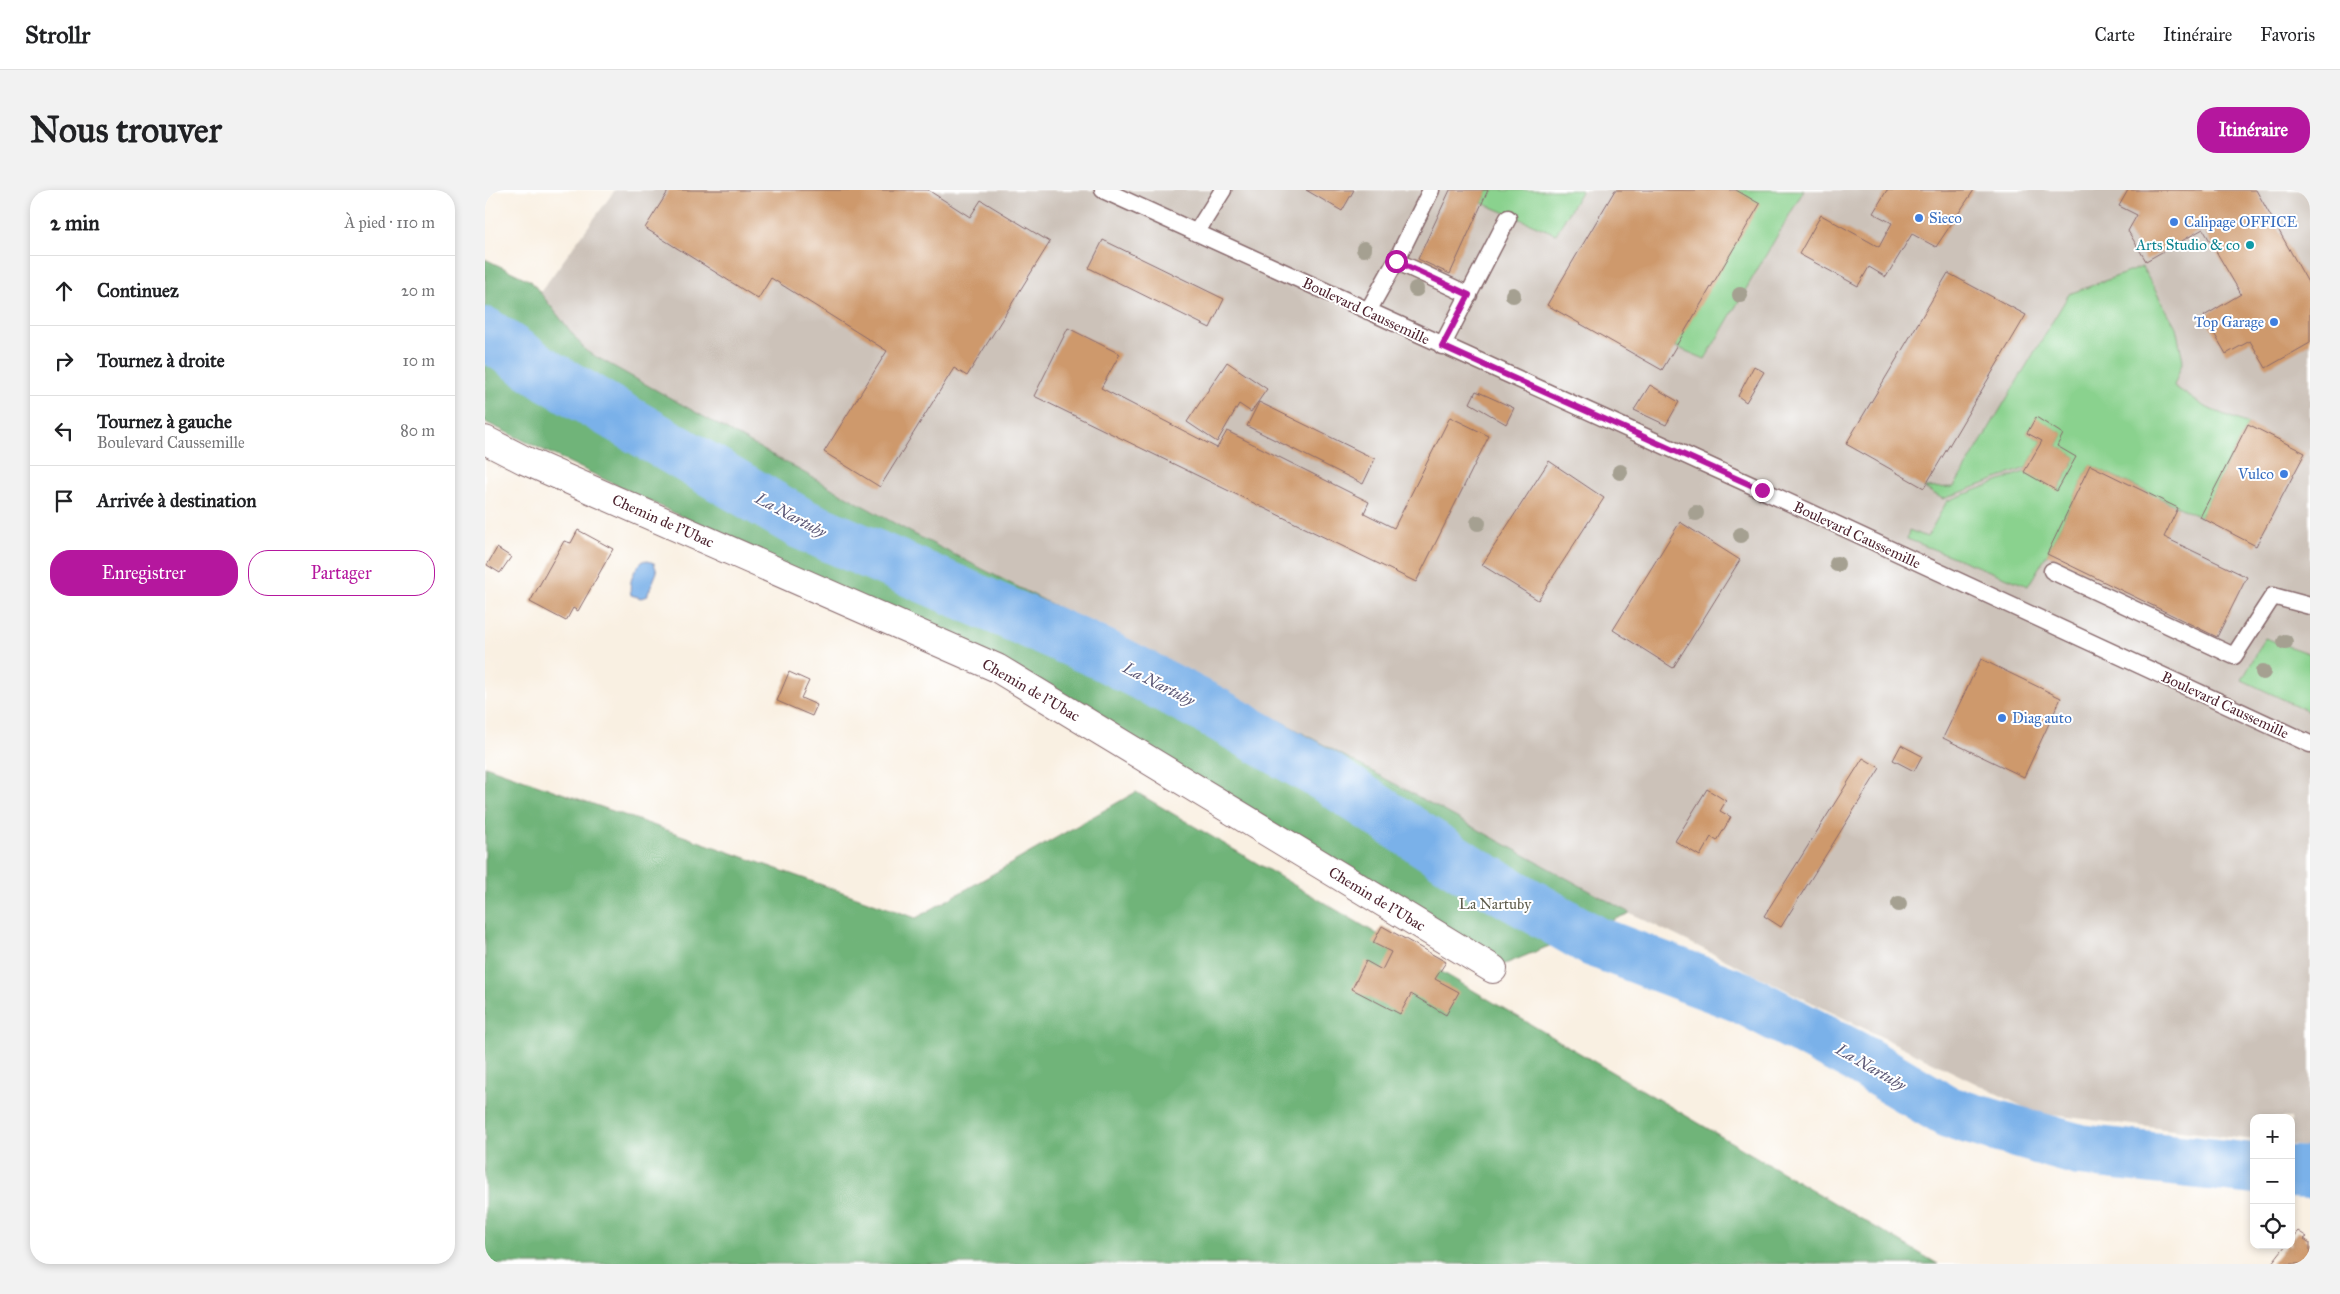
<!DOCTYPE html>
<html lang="fr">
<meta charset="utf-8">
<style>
body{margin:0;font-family:"IM FELL Great Primer",serif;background:#f2f2f2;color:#202124}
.controls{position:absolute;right:15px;bottom:15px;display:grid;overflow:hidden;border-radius:10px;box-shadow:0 2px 8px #0003}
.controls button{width:45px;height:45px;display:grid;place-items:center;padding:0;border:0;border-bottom:1px solid #e0e0e0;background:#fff;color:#202124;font:25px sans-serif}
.stop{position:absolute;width:15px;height:15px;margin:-11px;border:4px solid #b5179e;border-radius:50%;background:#fff}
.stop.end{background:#b5179e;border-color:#fff;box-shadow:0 1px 5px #0008}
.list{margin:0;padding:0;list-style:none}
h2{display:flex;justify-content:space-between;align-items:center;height:65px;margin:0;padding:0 20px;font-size:21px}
h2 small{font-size:16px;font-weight:400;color:#757577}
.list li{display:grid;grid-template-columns:32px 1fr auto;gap:15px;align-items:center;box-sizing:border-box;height:70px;padding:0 20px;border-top:1px solid #e0e0e0}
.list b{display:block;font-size:19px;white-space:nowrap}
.list p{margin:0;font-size:16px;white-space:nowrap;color:#757577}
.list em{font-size:16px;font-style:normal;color:#757577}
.actions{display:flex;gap:10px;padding:15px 20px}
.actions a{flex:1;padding:11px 0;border:1px solid #b5179e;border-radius:20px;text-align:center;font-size:18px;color:#b5179e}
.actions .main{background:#b5179e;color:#fff}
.icon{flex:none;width:28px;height:28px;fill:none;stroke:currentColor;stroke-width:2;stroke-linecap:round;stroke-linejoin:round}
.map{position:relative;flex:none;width:1825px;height:1074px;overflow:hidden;border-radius:20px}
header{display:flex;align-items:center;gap:30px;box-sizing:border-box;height:70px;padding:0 25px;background:#fff;border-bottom:1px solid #e0e0e0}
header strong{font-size:24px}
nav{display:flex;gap:28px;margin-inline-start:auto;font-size:18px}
.intro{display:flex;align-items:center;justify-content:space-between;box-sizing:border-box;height:120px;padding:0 30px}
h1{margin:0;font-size:35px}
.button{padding:12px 22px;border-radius:20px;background:#b5179e;color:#fff;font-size:18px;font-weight:700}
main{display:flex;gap:30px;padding:0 30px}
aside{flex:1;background:#fff;border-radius:20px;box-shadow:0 2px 8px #0003}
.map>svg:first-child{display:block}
.industrial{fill:#ccc2b9}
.green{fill:#8ad28e;stroke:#6a785c}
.forest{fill:#6fb479;stroke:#5c6a52}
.water{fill:#7ab1e9;stroke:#62688a}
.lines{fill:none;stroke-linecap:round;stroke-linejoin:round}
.river{stroke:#7ab1e9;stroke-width:52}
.building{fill:#ce996c}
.service-casing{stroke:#87686b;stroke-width:19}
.minor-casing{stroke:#87686b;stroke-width:30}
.service{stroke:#fff;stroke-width:16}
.minor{stroke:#fff;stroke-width:28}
.tree{fill:#a5a091}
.route{stroke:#b5179e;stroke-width:6}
.shop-dot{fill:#3f7fe0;stroke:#fff;stroke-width:2}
.culture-dot{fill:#0f9aa8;stroke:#fff;stroke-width:2}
.labels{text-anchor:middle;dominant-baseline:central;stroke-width:4;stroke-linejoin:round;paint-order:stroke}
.shop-label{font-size:15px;fill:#366cbe;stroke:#fff;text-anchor:start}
.culture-label{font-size:15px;fill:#0d838f;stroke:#fff;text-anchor:end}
.street-label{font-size:15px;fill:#4a1f2b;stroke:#fff}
.park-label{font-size:15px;fill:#605e4e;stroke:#fff}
.water-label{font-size:16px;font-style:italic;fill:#5d5977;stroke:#fff}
</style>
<header>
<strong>Strollr</strong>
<nav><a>Carte</a><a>Itinéraire</a><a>Favoris</a></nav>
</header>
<div class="intro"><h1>Nous trouver</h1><a class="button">Itinéraire</a></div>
<main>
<aside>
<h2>2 min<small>À pied · 110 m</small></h2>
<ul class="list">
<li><svg class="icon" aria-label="ahead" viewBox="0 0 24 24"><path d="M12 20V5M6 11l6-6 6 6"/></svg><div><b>Continuez</b></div><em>20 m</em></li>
<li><svg class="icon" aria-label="right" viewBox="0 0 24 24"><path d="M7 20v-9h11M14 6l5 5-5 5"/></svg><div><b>Tournez à droite</b></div><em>10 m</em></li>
<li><svg class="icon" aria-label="left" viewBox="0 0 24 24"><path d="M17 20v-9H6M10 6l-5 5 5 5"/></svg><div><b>Tournez à gauche</b><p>Boulevard Caussemille</p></div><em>80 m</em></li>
<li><svg class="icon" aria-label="arrive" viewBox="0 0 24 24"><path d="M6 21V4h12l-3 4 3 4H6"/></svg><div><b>Arrivée à destination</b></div></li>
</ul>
<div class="actions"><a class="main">Enregistrer</a><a>Partager</a></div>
</aside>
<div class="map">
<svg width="1825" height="1074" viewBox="0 0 1825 1074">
<rect width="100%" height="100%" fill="#fff"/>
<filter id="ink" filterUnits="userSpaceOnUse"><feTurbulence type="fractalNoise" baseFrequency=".02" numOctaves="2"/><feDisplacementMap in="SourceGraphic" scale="10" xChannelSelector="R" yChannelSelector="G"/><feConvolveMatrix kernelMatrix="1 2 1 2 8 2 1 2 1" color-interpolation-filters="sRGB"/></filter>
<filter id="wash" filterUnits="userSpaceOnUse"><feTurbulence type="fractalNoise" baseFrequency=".0096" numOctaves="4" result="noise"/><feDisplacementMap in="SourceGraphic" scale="20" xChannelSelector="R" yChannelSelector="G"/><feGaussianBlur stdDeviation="1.12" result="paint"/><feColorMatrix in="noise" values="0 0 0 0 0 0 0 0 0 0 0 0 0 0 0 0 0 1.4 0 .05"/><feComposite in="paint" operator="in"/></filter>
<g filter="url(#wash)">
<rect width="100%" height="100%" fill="#f9f0e2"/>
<path class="industrial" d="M130,0H1825V958L1806,955V928H1769V950L1551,923L1145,723L799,533L401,345L40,123Z"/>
<path class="green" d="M1003,0H1097L1071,44L997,13Z
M1251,0H1319L1220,169L1191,157Z
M1657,77L1691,137L1698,170L1689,196L1720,217L1763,234L1715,327L1605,275L1562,364L1543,396L1422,349L1424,340L1442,347L1462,311L1539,282L1573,300L1591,267L1572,256L1578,244L1551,228L1542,243L1557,251L1541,278L1458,309L1439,298L1469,297L1584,104Z
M1780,448L1825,464V522L1757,490Z"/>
<path class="forest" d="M0,69L46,91L101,161L427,343L799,533L1145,723L1008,779L522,483L0,232Z
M0,576L431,728L651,602L1453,1074H0Z"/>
<path class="water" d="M160,370L169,373L172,382L162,406L156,408L146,405C143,393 149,376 160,370Z"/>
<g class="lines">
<path class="river" d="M0,143L64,186L317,334L619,465L725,520L840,586L981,678L1108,751L1256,807L1374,869L1463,922L1594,960L1769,979
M1806,982L1825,983"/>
</g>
<g id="blocks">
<path class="building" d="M184,0H443L485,27L496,10L565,52L482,186L469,178L395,297L339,262L402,161L286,88L273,109L160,38Z
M821,0H869L857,21Z
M965,0H1003L965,84L933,69Z
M1130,0H1251L1275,14L1177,180L1062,115Z
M1402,0H1489L1451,57L1427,44L1401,87L1384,77L1373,96L1314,64L1336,25L1394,57L1407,33L1388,23Z
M1643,0H1771L1825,96V153L1781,178L1765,151L1741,164L1719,126L1756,104L1718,39L1661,71L1643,41L1652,25L1634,16Z
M618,50L739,109L725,138L604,78Z
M1463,83L1541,125L1439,298L1361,254Z
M583,138L635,164L616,198L732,258L742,241L884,312L879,323L909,338L965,227L1004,246L931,392L549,206Z
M742,172L782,199L766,222L754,214L732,252L702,232Z
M1269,176L1279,182L1261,212L1253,206Z
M1165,195L1194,212L1181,235L1149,220Z
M991,201L1029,218L1021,234L985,213Z
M774,212L890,269L878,294L762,236Z
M1551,227L1578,244L1572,256L1591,267L1572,301L1539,282L1557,251L1542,243Z
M1763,234L1820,263L1771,356L1715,327Z
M1064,271L1119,308L1053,410L997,375Z
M1605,275L1693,318L1679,347L1762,387L1732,447L1562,364Z
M1195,332L1255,370L1188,478L1128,440Z
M93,340L128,359L93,421L88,418L81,431L45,412L79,351L86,353Z
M12,358L26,367L15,383L2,375Z
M1496,469L1576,508L1539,587L1458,548Z
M304,482L324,491L316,508L332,515L327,526L292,511Z
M1416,555L1437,566L1429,581L1408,570Z
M1378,568L1395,578L1296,737L1279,726Z
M1222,599L1241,611L1235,621L1246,627L1232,651L1226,647L1215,666L1190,651Z
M897,736L961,772L950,789L974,802L961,825L926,804L915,824L867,799L881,771L897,780L906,762L888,753Z
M1813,1041L1822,1047L1819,1049L1825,1053V1074H1786L1801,1055H1806V1049Z"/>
</g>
</g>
<g filter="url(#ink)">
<use href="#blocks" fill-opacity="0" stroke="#87686b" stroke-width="1"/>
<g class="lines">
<defs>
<path id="service" d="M618,0L1277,300L1825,554
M711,43L738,0
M911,71L946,0
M883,121L911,71L984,105
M957,156L1023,28
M1567,381L1749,466L1788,406L1825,416"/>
<path id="minor" d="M0,250L39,270L512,478L1008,779"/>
</defs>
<use href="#service" class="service-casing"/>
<use href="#minor" class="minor-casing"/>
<use href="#service" class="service"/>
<use href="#minor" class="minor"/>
</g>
<g class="tree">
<circle cx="879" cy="59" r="8"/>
<circle cx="931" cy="99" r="8"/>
<circle cx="1028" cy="105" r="8"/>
<circle cx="1255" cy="105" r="8"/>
<circle cx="1135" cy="282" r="8"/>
<circle cx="1211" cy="323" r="8"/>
<circle cx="993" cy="333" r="8"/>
<circle cx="1256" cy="345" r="8"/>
<circle cx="1352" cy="374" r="8"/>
<circle cx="1800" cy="452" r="8"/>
<circle cx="1778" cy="482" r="8"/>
<circle cx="1414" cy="714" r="8"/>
</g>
</g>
<g class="lines" filter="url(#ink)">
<path class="route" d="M911,71L984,105L957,156L1277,300"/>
</g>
<g class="shop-dot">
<circle cx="1434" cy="28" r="5"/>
<circle cx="1689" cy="32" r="5"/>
<circle cx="1789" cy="132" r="5"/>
<circle cx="1799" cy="284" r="5"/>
<circle cx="1517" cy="528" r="5"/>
</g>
<circle class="culture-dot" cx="1765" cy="55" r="5"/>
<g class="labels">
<g class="shop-label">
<text x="1444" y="28">Sieco</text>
<text x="1699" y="32">Calipage OFFICE</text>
<text x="1779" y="132" text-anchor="end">Top Garage</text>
<text x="1789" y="284" text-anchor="end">Vulco</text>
<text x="1527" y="528">Diag auto</text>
</g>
<g class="culture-label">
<text x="1755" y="55">Arts Studio &amp; co</text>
</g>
<g class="street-label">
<text transform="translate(881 121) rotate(25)">Boulevard Caussemille</text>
<text transform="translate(178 331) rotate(24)">Chemin de l'Ubac</text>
<text transform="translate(1372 345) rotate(25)">Boulevard Caussemille</text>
<text transform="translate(546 500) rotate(30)">Chemin de l'Ubac</text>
<text transform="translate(1740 515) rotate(25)">Boulevard Caussemille</text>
<text transform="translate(892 709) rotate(31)">Chemin de l'Ubac</text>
</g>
<g class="park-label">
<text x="1010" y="714">La Nartuby</text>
</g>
<g class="water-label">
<text transform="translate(306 325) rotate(28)">La Nartuby</text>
<text transform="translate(674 494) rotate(27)">La Nartuby</text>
<text transform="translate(1386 877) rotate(30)">La Nartuby</text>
</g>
</g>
</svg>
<div class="controls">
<button>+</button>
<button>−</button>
<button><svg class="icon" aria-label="locate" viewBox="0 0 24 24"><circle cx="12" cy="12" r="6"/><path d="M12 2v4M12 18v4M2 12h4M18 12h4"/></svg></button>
</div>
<div class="stop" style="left:911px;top:71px"></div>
<div class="stop end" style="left:1277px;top:300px"></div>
</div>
</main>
